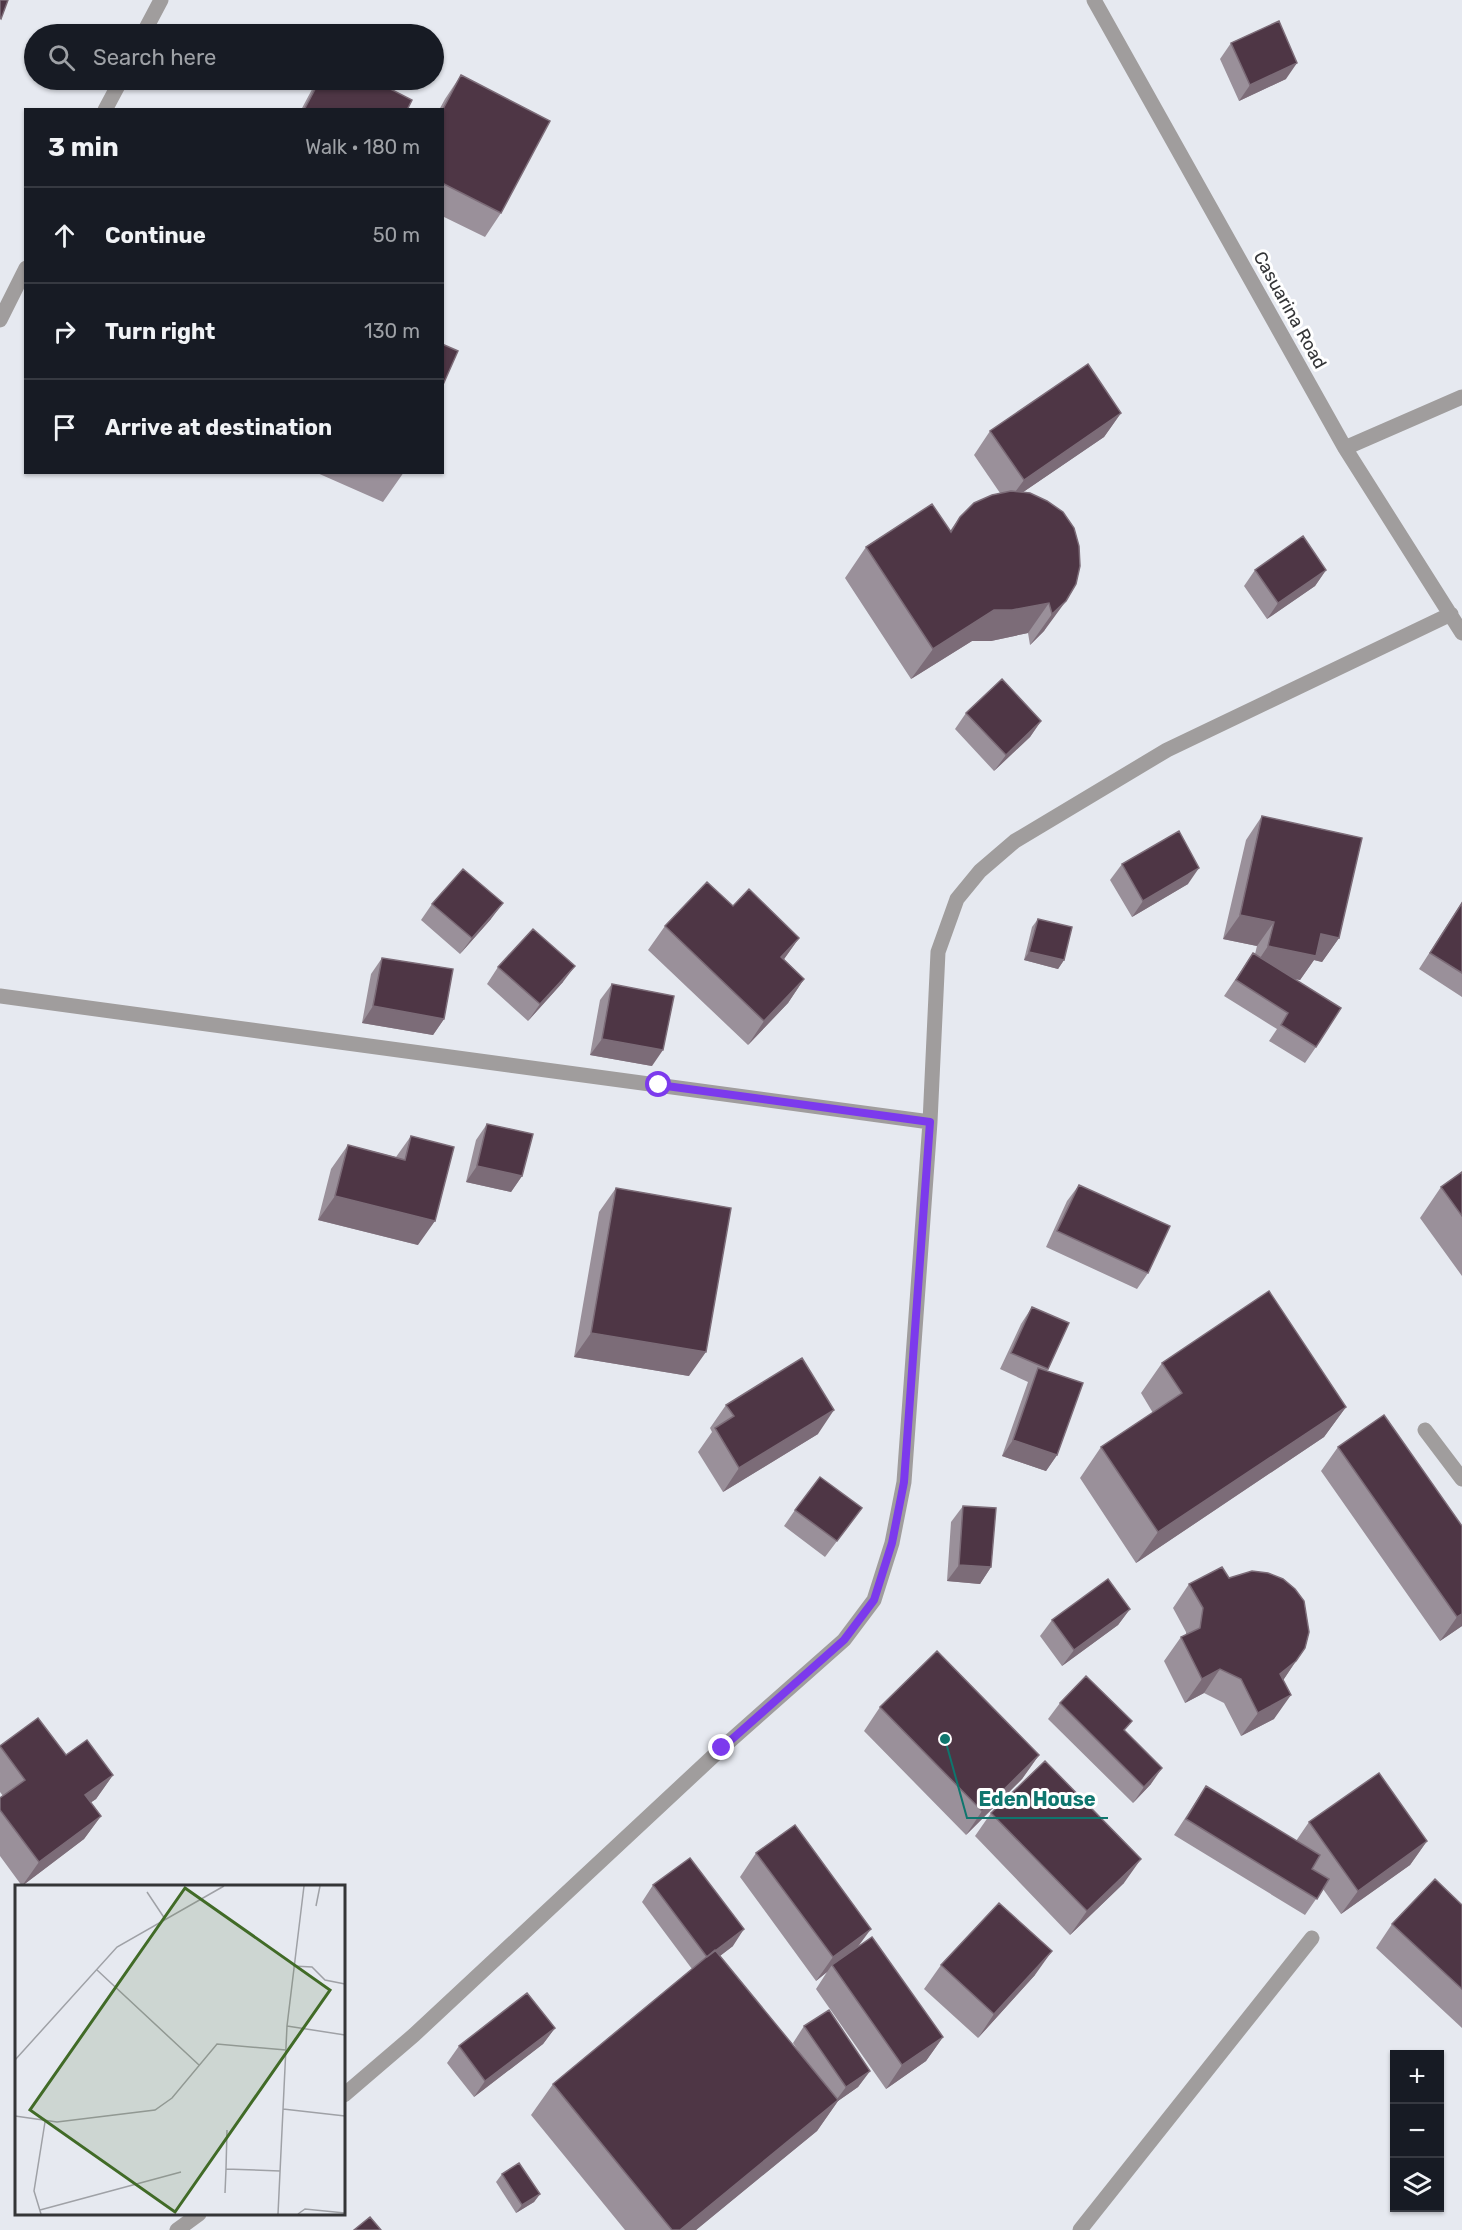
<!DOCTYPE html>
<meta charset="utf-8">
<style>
body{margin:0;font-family:Rubik,sans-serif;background:#20242c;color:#f1f3f6}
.controls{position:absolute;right:18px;bottom:18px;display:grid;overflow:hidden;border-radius:0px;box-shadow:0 2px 4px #0004}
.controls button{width:54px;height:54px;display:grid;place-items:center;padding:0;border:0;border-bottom:2px solid #363941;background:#171b24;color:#f1f3f6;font:30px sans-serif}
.stop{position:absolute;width:18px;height:18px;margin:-14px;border:4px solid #7c3aed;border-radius:50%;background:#fff}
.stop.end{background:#7c3aed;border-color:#fff;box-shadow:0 2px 6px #0008}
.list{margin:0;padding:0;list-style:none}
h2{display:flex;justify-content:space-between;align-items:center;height:78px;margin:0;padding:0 24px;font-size:26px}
h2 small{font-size:20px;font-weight:400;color:#9ea1a6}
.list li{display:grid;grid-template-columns:39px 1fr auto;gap:18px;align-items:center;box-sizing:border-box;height:96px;padding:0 24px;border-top:2px solid #363941}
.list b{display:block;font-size:22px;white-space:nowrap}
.list em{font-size:20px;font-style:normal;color:#9ea1a6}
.icon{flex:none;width:33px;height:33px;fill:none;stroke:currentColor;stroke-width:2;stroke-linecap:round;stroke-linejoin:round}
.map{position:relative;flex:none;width:1462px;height:2230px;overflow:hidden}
.search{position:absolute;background:#171b24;box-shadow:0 2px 4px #0004;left:24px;top:24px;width:420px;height:66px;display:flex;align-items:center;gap:15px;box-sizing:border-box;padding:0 21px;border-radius:33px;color:#9ea1a6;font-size:22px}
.panel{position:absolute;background:#171b24;box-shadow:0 2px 4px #0004;left:24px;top:108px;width:420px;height:366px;border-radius:0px}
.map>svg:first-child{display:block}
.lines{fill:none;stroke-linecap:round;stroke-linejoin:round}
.minor{stroke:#a09d9d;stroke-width:15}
.wall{fill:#9a909a}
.shaded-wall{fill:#7c6c78}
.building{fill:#4e3645;stroke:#7c6c78;stroke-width:1.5}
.route{stroke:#7c3aed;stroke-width:8}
.labels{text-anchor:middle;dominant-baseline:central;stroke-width:6;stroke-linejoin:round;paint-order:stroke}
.street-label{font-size:18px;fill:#343537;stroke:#fff}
.inset-road{fill:none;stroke:#9fa1a6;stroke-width:1.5}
.view{fill:#416b27;fill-opacity:0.15;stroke:#416b27;stroke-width:3}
.inset-edge{fill:none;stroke:#343537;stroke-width:3}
.leader{fill:none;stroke:#0f766e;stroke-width:2}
.callout-dot{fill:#0f766e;stroke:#fff;stroke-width:2}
.callout-label{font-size:20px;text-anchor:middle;font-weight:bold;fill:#0f766e;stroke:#fff;stroke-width:6;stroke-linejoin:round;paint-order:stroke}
</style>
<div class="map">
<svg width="1462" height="2230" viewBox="0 0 1462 2230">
<rect width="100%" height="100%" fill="#e6e9f0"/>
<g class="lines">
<path class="minor" d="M1094,0L1345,448L1462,633
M143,34L161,0
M105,110L121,80
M0,320L26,268
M1345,448L1462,397
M0,996L930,1122
M1425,1430L1462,1479
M344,2095L414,2035L722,1748L844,1640L874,1600L892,1543L904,1482L930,1122L938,952L957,899L980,871L1015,841L1167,750L1451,614
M177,2230L199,2214
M1080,2230L1312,1938"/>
</g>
<path class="wall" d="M1231,43L1286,79L1239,101L1220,59Z
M461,75L501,213L485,237L442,216V110H439L445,99Z
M317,80H373L407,110H301Z
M1121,413L1104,437L1023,492L1080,566L1044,631L1030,645L1028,633L991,641H972L911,679L845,578L866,547L950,531L960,517L1000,493L974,455L990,431Z
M315,472H404L383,502Z
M1255,570H1326L1315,586L1267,619L1244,586Z
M966,713L1041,721L1030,737L994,771L955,729Z
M1262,816L1339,938L1322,962L1314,960L1300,980L1295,979L1316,1047L1305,1063L1269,1041L1277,1029L1224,996L1253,953L1255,954L1257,946L1223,939L1246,840Z
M1122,864L1188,884L1132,917L1110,880Z
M1462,902V997L1419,969Z
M432,904L491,919L460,954L421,920Z
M733,906L799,938L784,959L804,979L788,1003L748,1045L648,950L665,926Z
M1038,919L1064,960L1058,969L1024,960L1032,927Z
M382,958L444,1019L433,1035L362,1023L371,974Z
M498,967L563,982L528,1021L487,984Z
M612,984L652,1066L590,1055L600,1000Z
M487,1124L522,1176L511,1192L466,1182L476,1140Z
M411,1136L418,1245L318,1220L331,1169L348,1145L396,1157Z
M1462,1172V1276L1420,1218L1441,1187Z
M1079,1185L1148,1273L1137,1289L1046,1247L1067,1201Z
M616,1188L689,1376L574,1357L599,1212Z
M1032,1307L1069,1323L1047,1371L1057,1455L1046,1471L1002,1456L1028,1382L1000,1369L1021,1324Z
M1162,1363L1346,1407L1324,1437L1136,1563L1080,1478L1101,1447L1153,1413L1141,1393Z
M726,1405L818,1434L723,1492L698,1452L712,1432L710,1428Z
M1338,1447L1462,1526V1626L1440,1641L1321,1471Z
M963,1506L991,1567L980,1584L947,1581L951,1522Z
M862,1508L825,1557L784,1526L795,1510Z
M1229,1578L1296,1661L1283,1680L1274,1719L1241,1736L1224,1703L1204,1693L1185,1703L1164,1661L1181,1637L1186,1635V1632L1173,1608L1189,1584Z
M1130,1609L1118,1625L1062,1666L1040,1636L1052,1620Z
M1060,1703L1125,1732L1151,1784L1133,1803L1048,1719Z
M880,1707L1039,1755L1022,1779L966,1835L864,1731Z
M0,1746L66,1755L113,1775L96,1799L91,1802L101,1816L84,1839L22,1886L0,1856V1798L3,1796L0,1792Z
M1206,1786L1296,1841L1309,1822L1427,1841L1410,1865L1341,1914L1323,1889L1305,1915L1174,1835Z
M991,1813L1124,1883L1070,1935L975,1836Z
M756,1853L858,1947L943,2037L926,2061L886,2089L816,1989L827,1972L816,1981L740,1877Z
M653,1885L733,1946L720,1956L801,2055L793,2043L804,2026L870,2071L858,2087L838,2101L817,2131L696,2230H625L531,2115L553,2084L692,1969L642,1902Z
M1462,1905V2028L1376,1948L1392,1924Z
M941,1965L1035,1975L978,2038L924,1989Z
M555,2028L543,2044L474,2097L447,2063L459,2046Z
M502,2174L540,2194L534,2202L516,2213L496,2182Z"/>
<path class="shaded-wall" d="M1297,63L1286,79L1239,101L1250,85Z
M1121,413L1104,437L1007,503L1024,480Z
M1326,570L1315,586L1267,619L1278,603Z
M1066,601L1044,631L1030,645L1052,614Z
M1049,603L1028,633L991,641H972L911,679L933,649L994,610Z
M1041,721L1030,737L994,771L1006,755Z
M1199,868L1188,884L1132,917L1143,901Z
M503,903L491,919L460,954L472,938Z
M1240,915L1274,922L1257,946L1223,939Z
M1321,934L1339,938L1322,962L1314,960L1300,980L1252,970L1268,946Z
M799,938L782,962L781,957Z
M1029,952L1064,960L1058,969L1024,960Z
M575,966L563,982L528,1021L540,1004Z
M804,979L788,1003L748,1045L764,1021Z
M373,1006L444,1019L433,1035L362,1023Z
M602,1039L663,1050L652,1066L590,1055Z
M477,1166L522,1176L511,1192L466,1182Z
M335,1196L435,1221L418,1245L318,1220Z
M591,1333L706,1352L689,1376L574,1357Z
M1346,1407L1324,1437L1136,1563L1158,1532Z
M834,1410L818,1434L723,1492L739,1468Z
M1013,1440L1057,1455L1046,1471L1002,1456Z
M959,1565L991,1567L980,1584L947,1581Z
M1130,1609L1118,1625L1062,1666L1074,1650Z
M1462,1614V1626L1440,1641L1457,1617Z
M1296,1661L1280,1685V1674Z
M1220,1669L1204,1693L1185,1703L1202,1679Z
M1291,1695L1274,1719L1241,1736L1258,1713Z
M1039,1755L1022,1779L966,1835L982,1811Z
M1162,1768L1151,1784L1133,1803L1144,1787Z
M113,1775L96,1799L69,1818L85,1795Z
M101,1816L84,1839L22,1886L39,1862Z
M1427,1841L1410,1865L1341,1914L1358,1891Z
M1141,1859L1124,1883L1070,1935L1087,1911Z
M744,1929L733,1946L696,1974L707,1958Z
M871,1929L854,1952L832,1965L827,1972L816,1981L833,1957Z
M1052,1951L1035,1975L978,2038L994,2014Z
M555,2028L543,2044L474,2097L485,2081Z
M943,2037L926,2061L886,2089L902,2065Z
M870,2071L858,2087L838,2101L817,2131L696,2230H680L834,2103L846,2087Z
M540,2194L534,2202L516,2213L522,2205Z"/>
<path class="building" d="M0,0H8L1,19L0,18Z
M1279,21L1297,63L1250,85L1231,43Z
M461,75L550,121L501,213L442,183V111Z
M320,80H373L412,100L407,110H304Z
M442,344L458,351L442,387Z
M1088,364L1121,413L1024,480L990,431Z
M1011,491L1030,493L1047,501L1063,512L1074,528L1079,546L1080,566L1076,584L1066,601L1052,614L1049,603L1012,610H994L933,649L866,547L932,504L951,532L960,517L974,503L992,495Z
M1303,536L1326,570L1278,603L1255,570Z
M1002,679L1041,721L1006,755L966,713Z
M1262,816L1362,838L1339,938L1321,934L1316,956L1268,946L1274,922L1240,915Z
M1179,831L1199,868L1143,901L1122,864Z
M463,869L503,903L472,938L432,904Z
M707,882L733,906L749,889L799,938L781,957L804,979L764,1021L665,926Z
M1462,903V973L1430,953Z
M1038,919L1072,927L1064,960L1029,952Z
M533,929L575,966L540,1004L498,967Z
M1253,953L1341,1008L1316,1047L1281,1025L1288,1013L1236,980Z
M382,958L453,969L444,1019L373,1006Z
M612,984L674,996L663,1050L602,1039Z
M487,1124L533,1134L522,1176L477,1166Z
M411,1136L454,1147L435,1221L335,1196L348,1145L405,1160Z
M1462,1172V1216L1441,1187Z
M1079,1185L1170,1226L1148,1273L1057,1231Z
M616,1188L731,1208L706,1352L591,1333Z
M1269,1291L1346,1407L1158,1532L1101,1447L1182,1393L1162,1363Z
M1032,1307L1069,1323L1048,1369L1011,1353Z
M802,1358L834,1410L739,1468L715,1428L734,1416L726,1405Z
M1038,1368L1083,1383L1057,1455L1013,1440Z
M1384,1415L1462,1526V1614L1457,1617L1338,1447Z
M820,1477L862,1508L837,1541L795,1510Z
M963,1506L996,1508L991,1567L959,1565Z
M1222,1567L1229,1578L1252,1571L1268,1573L1283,1579L1295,1589L1304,1601L1309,1632L1305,1648L1296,1661L1280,1674L1291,1695L1258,1713L1241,1679L1220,1669L1202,1679L1181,1637L1200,1628L1203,1608L1189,1584Z
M1108,1579L1130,1609L1074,1650L1052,1620Z
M937,1651L1039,1755L982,1811L880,1707Z
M1086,1676L1132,1721L1124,1730L1162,1768L1144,1787L1060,1703Z
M38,1718L66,1755L87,1740L113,1775L85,1795L101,1816L39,1862L0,1810V1798L25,1780L0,1746Z
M1045,1761L1141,1859L1087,1911L991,1813Z
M1379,1773L1427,1841L1358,1891L1309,1822Z
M1206,1786L1320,1855L1312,1869L1329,1879L1317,1899L1186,1819Z
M795,1825L871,1929L833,1957L756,1853Z
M690,1858L744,1929L707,1957L653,1885Z
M1435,1879L1462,1905V1989L1392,1924Z
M999,1903L1052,1951L994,2014L941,1965Z
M872,1937L943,2037L902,2065L832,1965Z
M715,1950L838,2100L680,2230H672L553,2084Z
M527,1993L555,2028L485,2081L459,2046Z
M829,2010L870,2071L846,2087L804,2026Z
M519,2163L540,2194L522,2205L502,2174Z
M370,2217L381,2230H354Z"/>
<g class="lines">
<path class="route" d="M659,1085L930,1122L904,1482L892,1543L874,1600L844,1640L722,1748"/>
</g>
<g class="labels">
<g class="street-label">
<text transform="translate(1290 310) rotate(61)">Casuarina Road</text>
</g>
</g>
<g transform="translate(15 1885)">
<rect width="330" height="330" fill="#e6e9f0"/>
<path class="inset-road" d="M132,7L150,34M301,21L305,1M278,81L297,82L310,95L330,99M82,85L184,180M272,141L330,150M0,175L102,62L209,1M268,224L330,231M0,231L42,237L140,225L157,213L202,159L271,165M212,245L211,284L265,286M210,308L211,284M25,325L166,287M26,329L19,306L30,237M263,329L272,141L289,1M283,329L290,324L330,328"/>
<path class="view" d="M170,3L315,105L160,327L15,225Z"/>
<rect width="330" height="330" class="inset-edge"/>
</g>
<path class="leader" d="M945 1739L967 1818H1108"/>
<circle class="callout-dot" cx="945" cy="1739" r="6"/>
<g class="callout-label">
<text x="1037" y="1806">Eden House</text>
</g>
</svg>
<div class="controls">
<button>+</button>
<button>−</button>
<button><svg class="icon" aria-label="layers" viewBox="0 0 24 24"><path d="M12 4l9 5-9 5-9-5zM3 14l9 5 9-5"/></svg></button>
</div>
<div class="stop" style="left:659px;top:1085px"></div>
<div class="stop end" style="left:722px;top:1748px"></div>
<div class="search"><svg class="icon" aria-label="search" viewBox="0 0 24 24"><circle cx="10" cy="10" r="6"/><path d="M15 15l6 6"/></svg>Search here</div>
<section class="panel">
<h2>3 min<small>Walk · 180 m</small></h2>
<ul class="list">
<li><svg class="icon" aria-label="ahead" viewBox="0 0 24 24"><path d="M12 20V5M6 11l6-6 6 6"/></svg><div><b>Continue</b></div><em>50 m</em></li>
<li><svg class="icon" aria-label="right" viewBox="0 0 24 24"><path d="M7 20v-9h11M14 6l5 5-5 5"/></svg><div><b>Turn right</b></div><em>130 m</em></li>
<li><svg class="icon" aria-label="arrive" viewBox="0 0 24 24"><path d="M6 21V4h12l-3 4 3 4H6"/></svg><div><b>Arrive at destination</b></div></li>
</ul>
</section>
</div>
